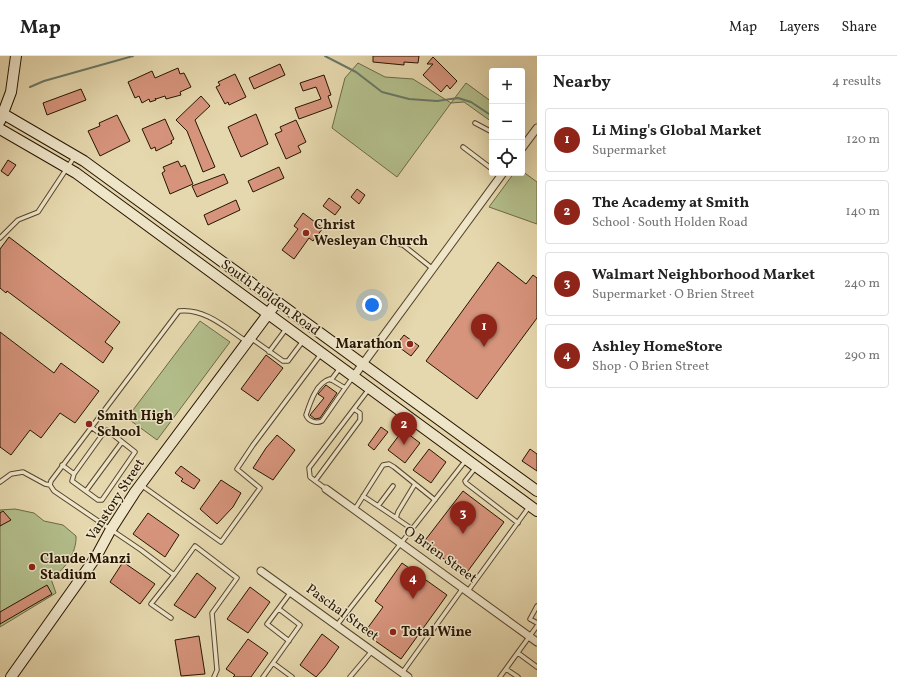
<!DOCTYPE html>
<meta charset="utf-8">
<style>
body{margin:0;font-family:Vollkorn,serif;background:#f6f6f6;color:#222}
.controls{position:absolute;right:12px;top:12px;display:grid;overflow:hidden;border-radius:4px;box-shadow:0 4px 16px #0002}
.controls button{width:36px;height:36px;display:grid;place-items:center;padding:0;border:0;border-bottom:1px solid #e0e0e0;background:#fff;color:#222;font:20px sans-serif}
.you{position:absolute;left:372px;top:249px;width:14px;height:14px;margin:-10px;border:3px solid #fff;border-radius:50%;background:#1a73e8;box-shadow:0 0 0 6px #1a73e833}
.badge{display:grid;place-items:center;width:26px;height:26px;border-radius:50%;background:#8f2418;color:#fff;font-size:13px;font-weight:700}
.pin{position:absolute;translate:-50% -33px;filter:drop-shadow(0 1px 2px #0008)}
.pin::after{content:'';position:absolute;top:21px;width:14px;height:12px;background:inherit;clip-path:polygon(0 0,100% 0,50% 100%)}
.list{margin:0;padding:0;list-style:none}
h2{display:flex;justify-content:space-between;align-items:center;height:52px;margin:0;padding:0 16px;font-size:17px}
h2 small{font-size:13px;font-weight:400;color:#767676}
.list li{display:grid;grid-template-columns:26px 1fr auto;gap:12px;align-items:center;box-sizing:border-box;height:64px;margin:0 8px 8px;padding:0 8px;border:1px solid #e0e0e0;border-radius:4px}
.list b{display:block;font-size:15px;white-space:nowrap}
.list p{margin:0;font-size:13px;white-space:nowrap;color:#767676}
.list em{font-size:13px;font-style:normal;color:#767676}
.icon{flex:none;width:22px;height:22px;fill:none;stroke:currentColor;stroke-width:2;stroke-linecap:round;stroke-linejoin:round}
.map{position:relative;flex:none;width:537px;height:621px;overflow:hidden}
header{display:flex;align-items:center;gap:24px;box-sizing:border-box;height:56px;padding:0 20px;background:#fff;border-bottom:1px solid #e0e0e0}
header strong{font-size:19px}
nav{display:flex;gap:22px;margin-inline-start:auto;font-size:14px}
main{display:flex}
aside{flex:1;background:#fff}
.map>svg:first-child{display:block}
.green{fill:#b3bf8c;stroke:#6c6a46}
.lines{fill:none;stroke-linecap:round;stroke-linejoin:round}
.stream{stroke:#697867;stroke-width:2}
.building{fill:#d6947c;stroke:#261500}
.lane-casing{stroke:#56462c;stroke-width:5.5}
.street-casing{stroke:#56462c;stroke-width:9}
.secondary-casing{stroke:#261500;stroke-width:12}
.lane{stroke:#efe6ca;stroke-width:3.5}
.street{stroke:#efe6ca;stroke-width:7}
.secondary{stroke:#efe6ca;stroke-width:10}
.poi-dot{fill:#8f2418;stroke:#efe6ca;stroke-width:1.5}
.labels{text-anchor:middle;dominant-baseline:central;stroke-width:3;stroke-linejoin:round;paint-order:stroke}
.poi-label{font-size:14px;font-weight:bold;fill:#261500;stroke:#efe6ca;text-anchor:start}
.street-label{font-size:14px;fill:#261500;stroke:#efe6ca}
</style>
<header>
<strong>Map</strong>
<nav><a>Map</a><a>Layers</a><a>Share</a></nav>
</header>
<main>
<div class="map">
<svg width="537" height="621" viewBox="0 0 537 621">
<rect width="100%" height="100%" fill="#e6d8ae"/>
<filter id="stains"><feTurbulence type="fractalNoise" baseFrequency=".005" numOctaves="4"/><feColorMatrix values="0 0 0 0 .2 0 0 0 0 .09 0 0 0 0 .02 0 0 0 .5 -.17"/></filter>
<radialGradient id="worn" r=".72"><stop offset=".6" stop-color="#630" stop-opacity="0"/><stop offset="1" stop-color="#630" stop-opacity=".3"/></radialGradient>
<path class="green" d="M358,7L385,21L413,23L451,47L466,27L492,46V66L464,46L451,47L397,121L332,72L345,22Z
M522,115L537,126V168L489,151L514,117H522Z
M200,265L230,286L157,384L127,362Z
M15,453L34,457L44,465L63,469L76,480C77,497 64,514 51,523L56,537L0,571V454Z"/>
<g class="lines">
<path class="stream" d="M325,0L356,16L382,36L409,43L437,45L458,42L471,46L492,60
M30,31L44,25L133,0"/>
</g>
<path class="building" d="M373,0H419L418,7L404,6V9L373,6Z
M433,1L457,25L450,33L447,29L441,36L423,19L433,8H427Z
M280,8L285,19L254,33L249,22Z
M178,12L180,18L184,17L191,31L180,36L181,39L166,43L165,40L156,43L155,42L156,44L150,46L149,43L142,47L139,40L135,42L128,26L152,15L155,22Z
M235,18L246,41L229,49L228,46L225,48L216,31L220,29L218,26Z
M324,19L331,39L328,40L332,51L299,63L295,52L321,43L316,31L303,35L300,27Z
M81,33L86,44L47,59L43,47Z
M201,40L210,50L195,64L215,111L203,116L187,75L176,64Z
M256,58L268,88L241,101L228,71Z
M117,59L130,85L100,100L88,75L100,70L99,67Z
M165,63L174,83L171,85L172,87L156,95L155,91L151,93L142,73Z
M296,64L306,86L298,90L301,96L286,103L275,78L282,75L280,71Z
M8,104L16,109L8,120L1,115Z
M178,105L181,111L185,109L193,128L170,138L162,117L165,115L163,111Z
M279,111L284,122L253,136L248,125Z
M224,118L228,127L197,141L192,130Z
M357,133L365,139L359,148L351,141Z
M329,142L341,151L335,159L323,150Z
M236,144L240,154L208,169L204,159Z
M303,157L323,172L313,185L309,182L294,203L282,194L298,173L294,170Z
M9,181L120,266L105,286L113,292L103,307L7,235L6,237L0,232V193Z
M498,206L526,228L533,219L537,222V262L477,343L426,305Z
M0,276L54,317L61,307L99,335L75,367L60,357L41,382L30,374L11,399L0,391Z
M404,279L419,290L411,300L396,289Z
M266,299L283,312L258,345L241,333Z
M326,329L337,337L320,362L315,363L310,359L324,342L318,338Z
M381,371L388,376L374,394L368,389Z
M403,374L420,387L405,407L388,394Z
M277,379L295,394L273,424L253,412L266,392Z
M429,393L446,406L431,427L413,414Z
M530,393L537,398V415L522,405Z
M181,410L200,424L194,433L181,425L183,423L175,417Z
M221,424L241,437L233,451L217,468L200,453Z
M463,435L504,466L465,519L423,487Z
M3,455L11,464L0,470V457Z
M148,457L179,479L165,501L133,478Z
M123,506L155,528L140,548L110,526Z
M402,507L447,539L401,603L364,577L383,551L375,545Z
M197,517L216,532L195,562L174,549Z
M47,529L52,538L0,568V556Z
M250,531L270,546L248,577L227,563Z
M322,578L339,591L325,611L316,621L300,609Z
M199,580L205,618L181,620L175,584Z
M248,583L268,597L251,621H233L235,619L226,613Z"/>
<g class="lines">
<defs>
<path id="lane" d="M475,67L492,76
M463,91L492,113
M0,182L18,164L38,156L75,100
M388,185L403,189L433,213
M252,283L283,305H288L303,285
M269,296L286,273
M331,324L340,312
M345,332L322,365C316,368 308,365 306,359C310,347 316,327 330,323L345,332L353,321
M62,409L74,418L72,425L98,444H102L135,396L107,374L102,379L90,370
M476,411L465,425L466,427L518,467
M74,418L102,379
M315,425L360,364V357L354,353
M0,426L11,418L23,416L45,428L50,429
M141,429L221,486L260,432L237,413L253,389L321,298
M393,430L378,450L396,462
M326,433L310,421L309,412L369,333
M86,435L122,386
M363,440L378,450
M355,453L383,409L389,408L394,411L435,444
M412,473L396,462L398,456L415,428
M174,519L195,490L237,522L212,557L217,614L214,621
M468,535L529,451
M537,550L530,563L537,567
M171,562L151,548L174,519L141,494L54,435L50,429L51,425L179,255C205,252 226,272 246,285
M337,569L466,404
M289,585L267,568L291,536
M518,597L537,611
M273,607L300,569L279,553
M506,613L518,621
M402,617L463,532
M263,621L273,607L292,621
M350,621L372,595
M500,621L537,570"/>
<path id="street" d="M522,92L537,72
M354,320L503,117
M326,433L537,586
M261,515L408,621"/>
<path id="secondary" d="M0,56L84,105L537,435
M0,65L11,36L16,0
M0,73L76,117L537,455
M11,621L96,501L110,475L135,436L277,246"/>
</defs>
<use href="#lane" class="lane-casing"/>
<use href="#street" class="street-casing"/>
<use href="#secondary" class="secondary-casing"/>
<use href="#lane" class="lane"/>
<use href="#street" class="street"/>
<use href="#secondary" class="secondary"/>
</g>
<g class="poi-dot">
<circle cx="306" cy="177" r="4"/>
<circle cx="410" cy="288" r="4"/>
<circle cx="89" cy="368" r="4"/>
<circle cx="32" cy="511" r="4"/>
<circle cx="393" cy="576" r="4"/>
</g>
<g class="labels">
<g class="poi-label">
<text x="314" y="169">Christ<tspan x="314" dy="16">Wesleyan Church</tspan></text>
<text x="402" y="288" text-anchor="end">Marathon</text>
<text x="97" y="360">Smith High<tspan x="97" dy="16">School</tspan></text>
<text x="40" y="503">Claude Manzi<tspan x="40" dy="16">Stadium</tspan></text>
<text x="401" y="576">Total Wine</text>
</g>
<g class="street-label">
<text transform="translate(270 242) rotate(36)">South Holden Road</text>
<text transform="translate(116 444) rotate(-57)">Vanstory Street</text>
<text transform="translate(440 499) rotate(36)">O Brien Street</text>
<text transform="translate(342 557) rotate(36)">Paschal Street</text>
</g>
</g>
<rect width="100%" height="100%" filter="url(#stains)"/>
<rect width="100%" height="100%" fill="url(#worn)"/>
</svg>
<div class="controls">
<button>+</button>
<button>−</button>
<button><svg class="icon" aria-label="locate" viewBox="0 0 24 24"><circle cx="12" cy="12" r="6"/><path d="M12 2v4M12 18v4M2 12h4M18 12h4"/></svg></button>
</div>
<div class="you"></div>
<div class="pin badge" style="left:484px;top:291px">1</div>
<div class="pin badge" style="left:404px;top:389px">2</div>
<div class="pin badge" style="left:463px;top:478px">3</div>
<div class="pin badge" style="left:413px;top:543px">4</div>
</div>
<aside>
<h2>Nearby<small>4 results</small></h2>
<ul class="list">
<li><span class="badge">1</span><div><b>Li Ming's Global Market</b><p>Supermarket</p></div><em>120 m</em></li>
<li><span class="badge">2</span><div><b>The Academy at Smith</b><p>School · South Holden Road</p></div><em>140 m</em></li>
<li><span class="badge">3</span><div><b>Walmart Neighborhood Market</b><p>Supermarket · O Brien Street</p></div><em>240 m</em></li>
<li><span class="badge">4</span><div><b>Ashley HomeStore</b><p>Shop · O Brien Street</p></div><em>290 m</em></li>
</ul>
</aside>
</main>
